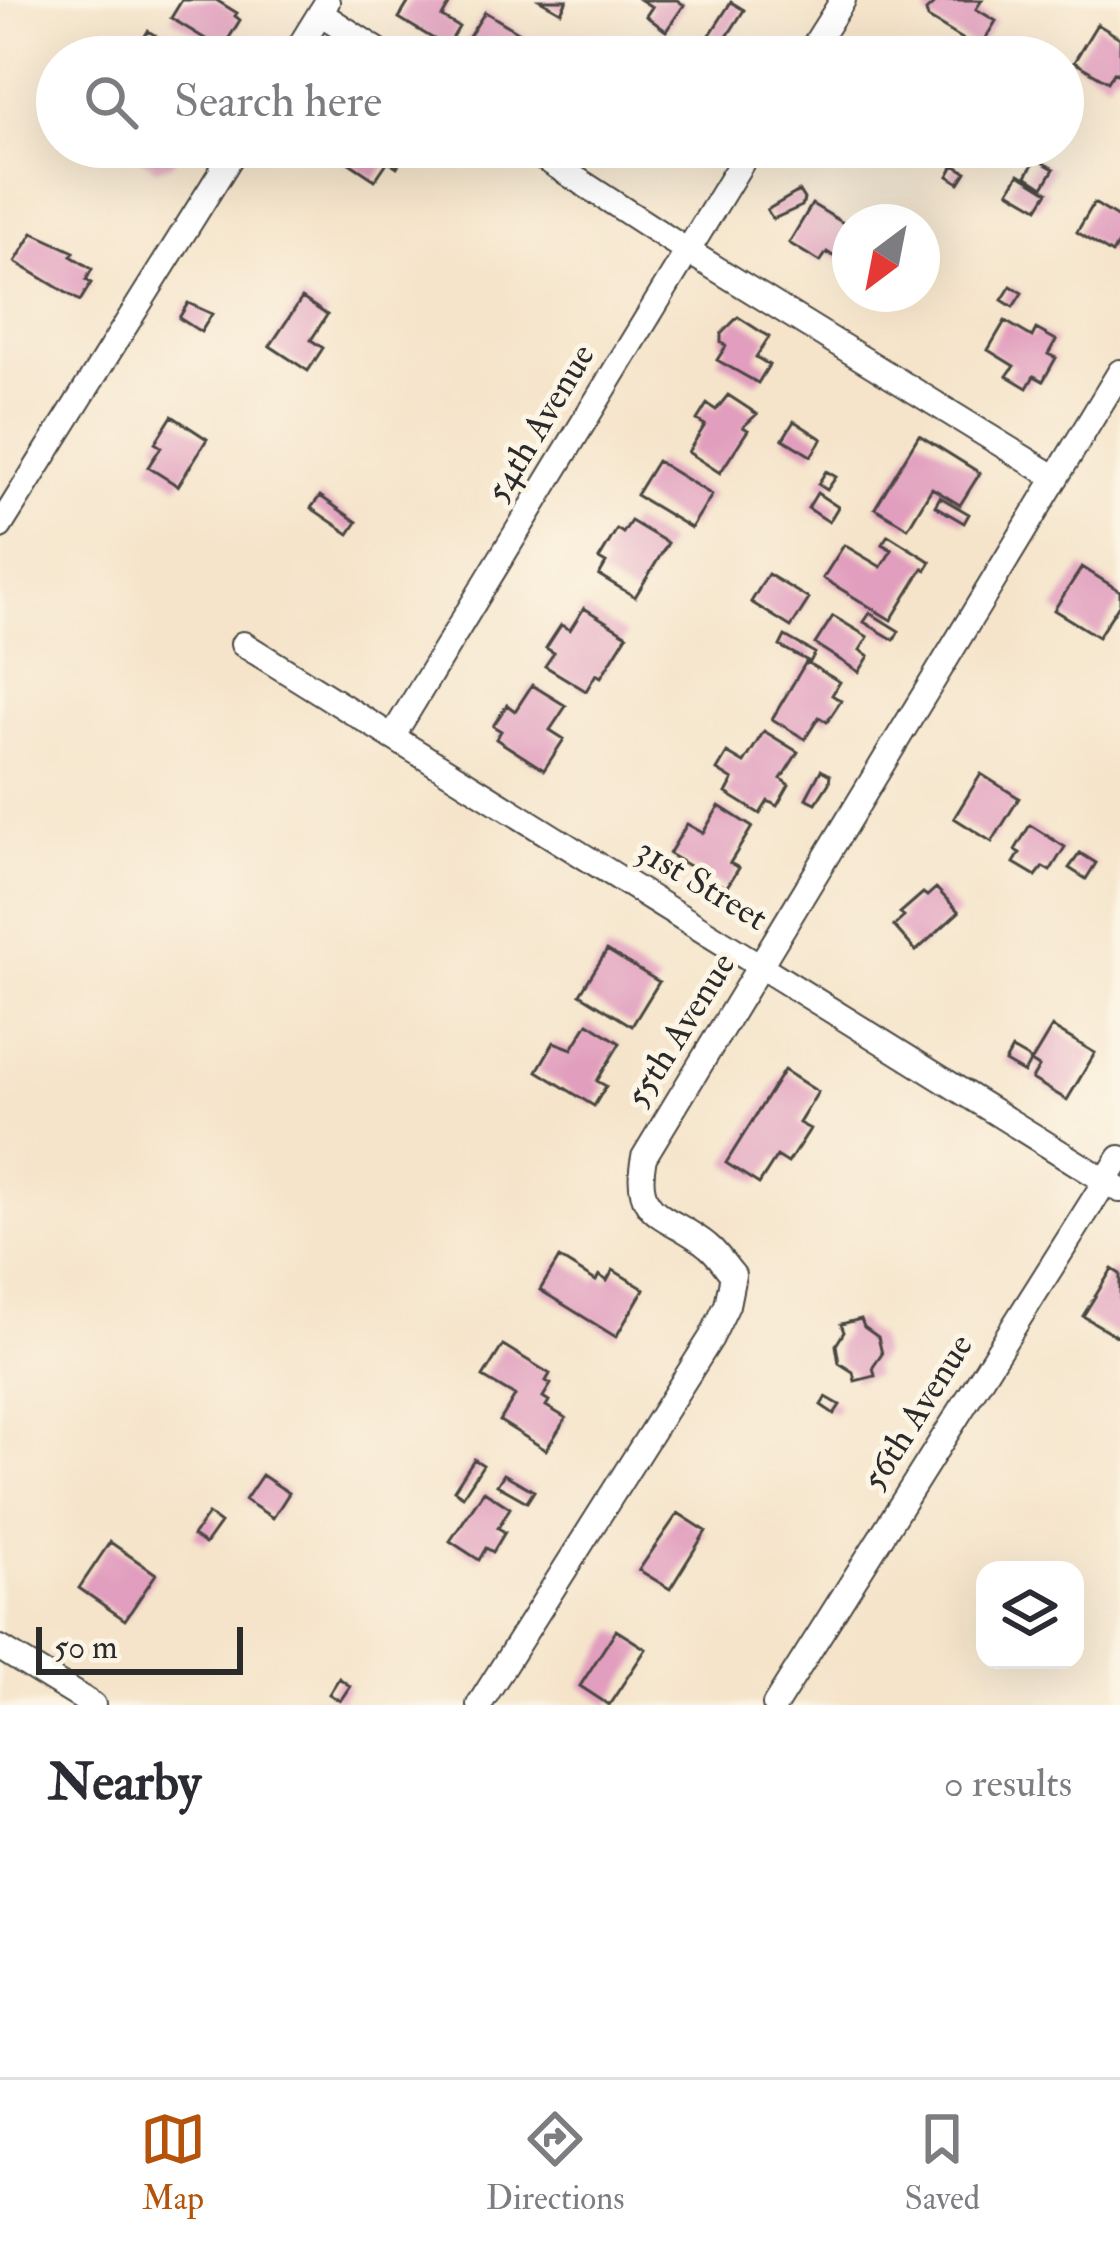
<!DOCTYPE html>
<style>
body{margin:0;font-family:"IM FELL Double Pica",serif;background:#f7f7f7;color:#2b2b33}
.controls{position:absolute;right:36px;bottom:36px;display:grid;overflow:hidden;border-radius:24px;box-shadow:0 12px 48px #0002}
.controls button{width:108px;height:108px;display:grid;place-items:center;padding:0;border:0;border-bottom:3px solid #e1e1e2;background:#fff;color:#2b2b33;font:60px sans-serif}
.compass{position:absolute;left:832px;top:204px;width:108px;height:108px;border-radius:50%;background:#fff;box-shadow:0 12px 48px #0002;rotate:212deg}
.scale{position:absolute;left:36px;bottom:30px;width:207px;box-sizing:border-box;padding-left:12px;border:6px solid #2b2b2b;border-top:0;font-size:33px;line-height:42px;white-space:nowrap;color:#2b2b2b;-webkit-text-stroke:9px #fcf5e5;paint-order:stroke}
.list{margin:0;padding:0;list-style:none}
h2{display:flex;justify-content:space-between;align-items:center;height:156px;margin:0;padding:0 48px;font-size:51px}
h2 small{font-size:39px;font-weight:400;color:#7c7c81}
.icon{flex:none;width:66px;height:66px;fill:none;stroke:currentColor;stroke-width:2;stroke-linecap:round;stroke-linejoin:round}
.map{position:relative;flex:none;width:1120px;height:1705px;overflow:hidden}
.search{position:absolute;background:#fff;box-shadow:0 12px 48px #0002;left:36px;right:36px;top:36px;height:132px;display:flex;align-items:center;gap:30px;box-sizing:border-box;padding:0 42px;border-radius:66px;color:#7c7c81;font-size:45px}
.sheet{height:372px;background:#fff}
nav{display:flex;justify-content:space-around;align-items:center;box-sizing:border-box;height:168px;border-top:3px solid #e1e1e2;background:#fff;font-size:33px;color:#7c7c81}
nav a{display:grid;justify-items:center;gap:6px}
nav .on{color:#b45309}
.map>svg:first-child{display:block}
.building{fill:#e19ebe}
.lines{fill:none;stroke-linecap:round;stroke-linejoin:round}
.street-casing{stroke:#494743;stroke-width:28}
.street{stroke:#fff;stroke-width:24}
.labels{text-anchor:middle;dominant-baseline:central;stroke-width:10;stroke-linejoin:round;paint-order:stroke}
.street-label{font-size:36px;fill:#2b2b2b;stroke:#fcf5e5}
</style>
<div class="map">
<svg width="1120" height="1705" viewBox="0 0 1120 1705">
<rect width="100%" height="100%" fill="#fcf5e5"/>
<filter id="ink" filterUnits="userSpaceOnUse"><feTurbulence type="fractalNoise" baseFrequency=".00833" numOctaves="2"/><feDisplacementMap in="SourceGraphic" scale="24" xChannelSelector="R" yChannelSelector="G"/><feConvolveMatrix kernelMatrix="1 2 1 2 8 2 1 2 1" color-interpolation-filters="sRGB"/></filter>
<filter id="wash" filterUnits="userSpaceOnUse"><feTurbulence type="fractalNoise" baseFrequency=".004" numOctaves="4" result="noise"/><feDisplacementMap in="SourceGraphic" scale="48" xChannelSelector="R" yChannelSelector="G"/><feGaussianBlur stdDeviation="2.7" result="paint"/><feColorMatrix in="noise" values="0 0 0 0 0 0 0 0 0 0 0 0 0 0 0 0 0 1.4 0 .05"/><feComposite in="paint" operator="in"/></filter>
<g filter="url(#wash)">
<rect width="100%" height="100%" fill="#f5e4ca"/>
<g id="blocks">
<path class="building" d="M182,0H216L237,13L235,16L240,20L224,46L219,43L217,46L171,18Z
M410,0H452L442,17L459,27L447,47L399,18Z
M540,0H567L561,12Z
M641,0H677L684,5L666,31L646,16L652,7Z
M938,0H982L976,9L996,21L979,49L928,18L926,11Z
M731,2L744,10L714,57H707L699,52Z
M485,12L550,51L546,57H487L465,43Z
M1097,24L1120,38V70L1117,74L1114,72L1108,82L1074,62Z
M148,31L191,57H132Z
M573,42L597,57H564Z
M122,147H184L172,164L157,170Z
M354,147H409L397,167L388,161L375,180L345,160Z
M611,147H651L640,165Z
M1036,159L1054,169L1043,187L1026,176Z
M954,165L966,172L959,183L948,176Z
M1019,174L1048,192L1038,208L1009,191Z
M799,191L804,199L802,206L773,219L767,210Z
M1094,203L1120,219V240L1112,254L1077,232Z
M812,204L850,227L847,265L827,252L820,262L789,243Z
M33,233L74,252L71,256L92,269L86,280L91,283L80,301L15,262Z
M1011,286L1022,293L1013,307L1002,300Z
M302,298L327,315L311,340L323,348L308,371L270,346Z
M188,303L212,314L201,332L179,318Z
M738,317L769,337L756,357L769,365L758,383L717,360L726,346L721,342V334Z
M1005,321L1032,337L1036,329L1056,340L1048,354L1056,358L1043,381L1034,376L1027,388L1007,376L1014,366L988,350Z
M728,395L757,414L743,427L748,430L720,473L688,452L705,425L697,420L707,404L716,410Z
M172,416L207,439L178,486L148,467L161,447L155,443Z
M794,421L822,439L811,456L783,439Z
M919,435L980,473L960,505L932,488L908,528L875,508Z
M657,461L712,495L691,528L636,495Z
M826,471L836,477L827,490L818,484Z
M817,493L838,507L829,522L808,508Z
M320,496L357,522L349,534L311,508Z
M940,497L969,514L964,523L935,506Z
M631,521L668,543L635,597L599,575L606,563L599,559L617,529L623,533Z
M888,535L931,562L926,570L923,568L891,620L823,578L844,545L881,567L892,550L882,544Z
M1082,567L1120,591V603L1098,637L1054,610Z
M768,574L809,599L791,627L751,602Z
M584,608L627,635L601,677L596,674L586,691L545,666L554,653L546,648L561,625L570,630Z
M870,613L899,631L894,640L864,622Z
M833,616L868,637L860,650L869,656L859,672L815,644Z
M785,636L815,653L810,662L780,646Z
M806,662L840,682L832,695L841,701L827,722L819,717L805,739L772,719Z
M532,685L566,706L550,730L564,739L544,770L496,739L501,731L493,726L507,705L515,711Z
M764,731L798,752L781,779L789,785L777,806L768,801L760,814L726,793L733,780L717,770L727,753L744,763Z
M821,770L830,775L829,783L816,803L806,798Z
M981,774L1019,798L992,842L954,818Z
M719,806L752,827L730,863L739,868L726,888L669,854L687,824L703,833Z
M1030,825L1065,847L1050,871L1043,867L1036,876L1014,863L1020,853L1015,850Z
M1080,853L1096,863L1086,879L1069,868Z
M936,888L959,912L916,951L894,926L904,917L900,913L923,893L927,896Z
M607,950L659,982L632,1026L580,994Z
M588,1023L620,1043L597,1081L606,1086L594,1106L537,1071L554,1042L572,1049Z
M1052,1027L1095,1053L1067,1100L1032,1079L1039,1067L1031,1062Z
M1012,1049L1031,1060L1024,1073L1005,1062Z
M784,1070L818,1092L799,1123L810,1129L788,1163L777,1156L759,1184L726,1163Z
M559,1258L596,1281L599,1275L607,1281L613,1270L644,1289L616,1337L540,1290Z
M1112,1269L1120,1274V1338L1083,1316Z
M861,1319L864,1327L878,1337L882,1354L873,1367L875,1376L855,1381L853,1372L839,1363L836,1345L844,1332L841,1324Z
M503,1345L550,1374L546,1381L551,1384L543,1397L549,1401L546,1406L566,1418L546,1450L500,1421L515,1396L483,1377Z
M826,1397L840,1405L834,1414L821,1405Z
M474,1459L483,1465L463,1496L454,1490Z
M504,1474L534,1491L527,1502L497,1485Z
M262,1475L289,1493L273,1518L245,1500Z
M484,1491L510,1508L498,1528L505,1532L493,1552L486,1548L479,1560L450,1541Z
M678,1513L706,1531L670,1589L639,1570Z
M208,1514L220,1523L205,1544L193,1536Z
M110,1542L156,1574L125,1620L79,1588Z
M616,1630L646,1649L609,1705L580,1686Z
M339,1678L350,1686L340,1701L329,1694Z"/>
</g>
</g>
<g filter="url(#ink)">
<use href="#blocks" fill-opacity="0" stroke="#494743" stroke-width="3"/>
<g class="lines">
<defs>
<path id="street" d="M320,13L388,57
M293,57L327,2
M807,57L843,0
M527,147L686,250L1056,478
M0,526L237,147
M243,644L1120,1190
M392,737L751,147
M0,1648L93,1705
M479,1705L711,1338L727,1305L733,1275C725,1266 718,1254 708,1246C670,1214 631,1220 644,1157L1120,372
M775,1705L1120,1158"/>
</defs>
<use href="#street" class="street-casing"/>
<use href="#street" class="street"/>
</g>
</g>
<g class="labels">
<g class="street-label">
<text transform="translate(540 423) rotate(-59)">54th Avenue</text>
<text transform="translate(702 884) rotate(31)">31st Street</text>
<text transform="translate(680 1030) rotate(-58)">55th Avenue</text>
<text transform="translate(917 1412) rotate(-58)">56th Avenue</text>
</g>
</g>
</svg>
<div class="controls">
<button><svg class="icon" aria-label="layers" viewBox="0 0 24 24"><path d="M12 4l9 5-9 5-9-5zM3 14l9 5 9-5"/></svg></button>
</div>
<svg class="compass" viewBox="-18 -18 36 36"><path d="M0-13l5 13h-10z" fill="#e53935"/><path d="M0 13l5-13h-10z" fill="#7c7c81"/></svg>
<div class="scale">50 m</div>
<div class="search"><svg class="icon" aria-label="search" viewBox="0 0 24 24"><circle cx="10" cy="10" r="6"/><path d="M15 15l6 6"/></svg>Search here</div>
</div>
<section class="sheet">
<h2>Nearby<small>0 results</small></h2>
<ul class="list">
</ul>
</section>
<nav>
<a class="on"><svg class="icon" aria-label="map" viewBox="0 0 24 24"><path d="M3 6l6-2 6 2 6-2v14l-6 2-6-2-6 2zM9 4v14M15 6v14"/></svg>Map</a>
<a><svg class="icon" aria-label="directions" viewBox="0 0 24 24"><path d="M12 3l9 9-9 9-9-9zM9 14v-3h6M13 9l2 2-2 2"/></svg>Directions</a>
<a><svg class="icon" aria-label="saved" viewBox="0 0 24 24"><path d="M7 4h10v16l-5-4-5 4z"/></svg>Saved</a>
</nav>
